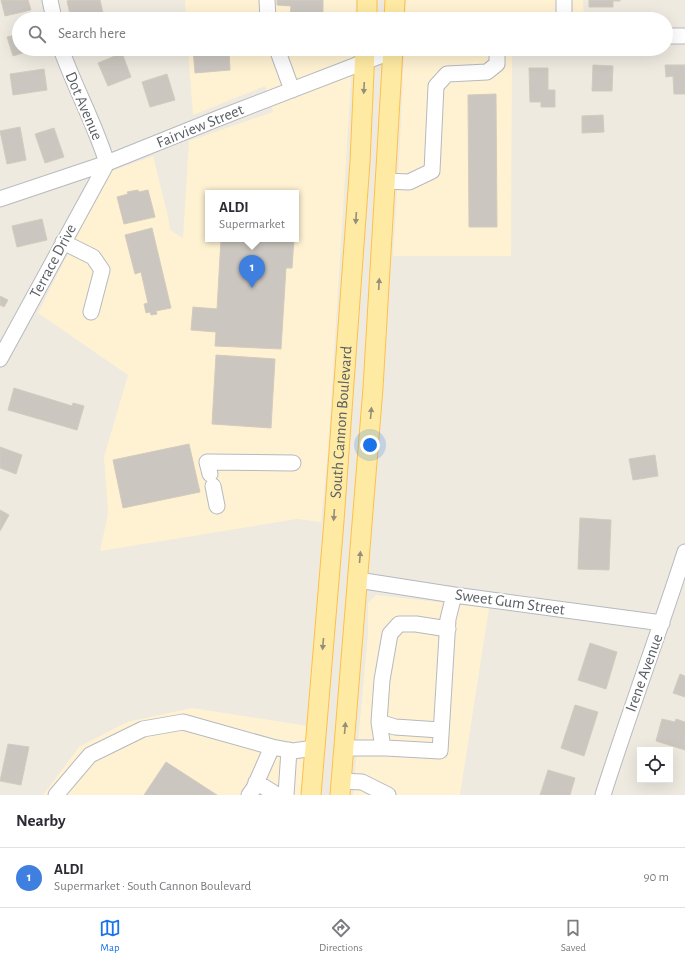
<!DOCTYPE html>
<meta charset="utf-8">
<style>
body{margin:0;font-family:"Alegreya Sans",sans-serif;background:#f7f7f7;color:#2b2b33}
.controls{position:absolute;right:12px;bottom:12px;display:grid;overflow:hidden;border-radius:0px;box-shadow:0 4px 16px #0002}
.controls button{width:36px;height:36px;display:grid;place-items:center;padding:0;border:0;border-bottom:1px solid #e1e1e2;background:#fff;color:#2b2b33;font:20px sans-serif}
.you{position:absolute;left:370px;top:445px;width:14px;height:14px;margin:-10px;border:3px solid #fff;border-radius:50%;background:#1a73e8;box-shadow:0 0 0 6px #1a73e833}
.badge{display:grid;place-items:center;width:26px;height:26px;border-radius:50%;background:#1a73e8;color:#fff;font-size:13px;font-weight:700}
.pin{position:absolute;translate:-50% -33px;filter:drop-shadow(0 1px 2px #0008)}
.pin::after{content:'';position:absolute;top:21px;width:14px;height:12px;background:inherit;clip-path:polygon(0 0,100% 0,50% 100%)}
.popup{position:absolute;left:205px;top:190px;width:94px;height:52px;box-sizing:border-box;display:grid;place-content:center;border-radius:0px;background:#fff;filter:drop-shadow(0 1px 3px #0005);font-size:13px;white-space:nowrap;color:#7c7c81}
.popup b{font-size:15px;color:#2b2b33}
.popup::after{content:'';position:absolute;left:50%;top:100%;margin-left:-8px;border:8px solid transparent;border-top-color:#fff}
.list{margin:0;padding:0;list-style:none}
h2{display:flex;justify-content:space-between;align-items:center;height:52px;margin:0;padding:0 16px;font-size:17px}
h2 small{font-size:13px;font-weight:400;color:#7c7c81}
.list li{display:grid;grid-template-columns:26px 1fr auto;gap:12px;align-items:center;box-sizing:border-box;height:60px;padding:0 16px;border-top:1px solid #e1e1e2}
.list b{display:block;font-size:15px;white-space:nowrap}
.list p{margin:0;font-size:13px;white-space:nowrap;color:#7c7c81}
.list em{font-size:13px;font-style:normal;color:#7c7c81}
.icon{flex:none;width:22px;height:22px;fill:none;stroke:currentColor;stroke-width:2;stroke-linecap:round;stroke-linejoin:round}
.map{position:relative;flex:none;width:685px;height:795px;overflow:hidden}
.search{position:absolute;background:#fff;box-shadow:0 4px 16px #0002;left:12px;right:12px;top:12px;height:44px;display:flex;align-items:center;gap:10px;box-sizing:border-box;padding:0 14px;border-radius:22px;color:#7c7c81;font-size:15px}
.sheet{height:112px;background:#fff}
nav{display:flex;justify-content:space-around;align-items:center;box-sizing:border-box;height:56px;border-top:1px solid #e1e1e2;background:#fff;font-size:11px;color:#7c7c81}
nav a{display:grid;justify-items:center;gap:2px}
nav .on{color:#1a73e8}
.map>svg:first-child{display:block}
.commercial{fill:#fff2d3;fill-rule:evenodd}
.building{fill:#cbc6bf;stroke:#d3cbbd}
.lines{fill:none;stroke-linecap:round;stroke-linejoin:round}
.minor-casing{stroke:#b6b9be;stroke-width:17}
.major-casing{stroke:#ffc047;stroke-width:21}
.minor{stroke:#fff;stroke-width:15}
.major{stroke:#ffeaa3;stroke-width:19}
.oneway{fill:#938f79}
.labels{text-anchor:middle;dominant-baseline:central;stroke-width:4;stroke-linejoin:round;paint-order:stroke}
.street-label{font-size:16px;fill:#595e63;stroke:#fff}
</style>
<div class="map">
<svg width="685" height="795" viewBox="0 0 685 795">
<rect width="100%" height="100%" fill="#eeeae0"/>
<path class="commercial" d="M187,0H356L355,19H186L185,1Z
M406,0H583L584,19H405Z
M188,49H353L328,450L321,522L297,519L100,551L108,514L104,457L128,375L38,313L109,172L153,156L168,217L170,230L183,238L189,141L273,112L265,86L193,115ZM208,193H296V239H208Z
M404,49H512L511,256H393L400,142Z
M376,595L489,608L460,795H353L368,635V603Z
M192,708L308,726L302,795H43L79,747L127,722Z"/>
<path class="building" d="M1,0H28L31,10L5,16Z
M70,0H100L103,13L71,19L67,1Z
M277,0H323V18L290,17L291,6L277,5Z
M589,0H620V1H613V7H589Z
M226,16V19H193Z
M19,34V49H35L13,56L7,37Z
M193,49H229L230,70L195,73Z
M122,53L131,77L108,86L98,63Z
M593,65L613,66L612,91H592Z
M665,65H685V94H674L673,76L666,77Z
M529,68H548V90H555V107H541V102H530Z
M44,69L47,90L13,95L10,74Z
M167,74L175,100L150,107L142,82Z
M496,94L497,227H469L468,95Z
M603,115L604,132L582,133V116Z
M20,127L26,160L7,164L0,131Z
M54,128L64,157L45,163L35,134Z
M138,190L139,192L148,190L155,217L124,224L117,197L128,194L127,192Z
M42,219L47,240L17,247L12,226Z
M152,228L171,308L156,311L157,314L151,315L150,312L146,313L144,304L148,303L141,272L135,274L125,235Z
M221,239H294L292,268H286L281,349L215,346L216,332L191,330L193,307L217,309Z
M0,296L8,300L4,307L0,305Z
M216,355L275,359L271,428L212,424Z
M14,388L72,406L73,403L84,406L77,430L8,410Z
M189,444L200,492L123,508L113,460Z
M0,447L22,455L16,474L0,468Z
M655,455L658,476L633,480L629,459Z
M0,510L9,515L0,531Z
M580,518L611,520L609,570L578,569Z
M590,643L617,652L606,689L578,680Z
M680,674L685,676V697L673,693Z
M575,705L598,712L584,756L561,748Z
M662,719L675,722L676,719L685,722V750L656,741Z
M8,744L29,747L21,785L0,781Z
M166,762L217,795H144Z
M548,770L575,778L570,795H540Z"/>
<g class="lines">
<defs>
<path id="minor" d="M50,0L54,19
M267,0L268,19
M564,0V19
M666,36H685
M277,49L292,90
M385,181L409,182L432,171L436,86L447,74L487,72L497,64V49
M0,199L107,163L219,118L398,49
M63,242L93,257L102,270L91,312
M0,359L107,163C95,124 75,88 61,49
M210,474L207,462L293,463
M213,486L217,506
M358,580L454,595L662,623
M379,722L395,727L440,730
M344,748H386L440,751L448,619L454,595
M383,748L379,722L382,680L390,634L399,624H416L448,629
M341,781L362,782L388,795
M256,782L277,795
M56,795L90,755L143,729L183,722L272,747L293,751L314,748
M249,795L254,788L272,747
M286,795L289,750
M603,795C629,713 659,633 685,552"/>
<g id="major">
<path d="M367,19V0"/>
<path d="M394,19L395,0"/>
<path id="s1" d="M311,795L334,521L360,162L365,49"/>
<path d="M340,795L373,388L393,49"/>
</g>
</defs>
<use href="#minor" class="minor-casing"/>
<use href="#major" class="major-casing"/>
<use href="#minor" class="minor"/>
<use href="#major" class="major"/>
</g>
<defs><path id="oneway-solid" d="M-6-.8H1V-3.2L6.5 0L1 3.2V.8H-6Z"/></defs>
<g class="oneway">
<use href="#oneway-solid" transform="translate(364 88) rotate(93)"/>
<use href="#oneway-solid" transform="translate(356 218) rotate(94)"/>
<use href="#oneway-solid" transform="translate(379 284) rotate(-87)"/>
<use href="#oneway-solid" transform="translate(371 413) rotate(-85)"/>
<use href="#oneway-solid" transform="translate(334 515) rotate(94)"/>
<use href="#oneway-solid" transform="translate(360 557) rotate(-85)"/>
<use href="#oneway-solid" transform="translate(323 644) rotate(95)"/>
<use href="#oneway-solid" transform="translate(345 728) rotate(-85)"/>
</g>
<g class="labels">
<g class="street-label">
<text transform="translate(84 106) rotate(67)">Dot Avenue</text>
<text transform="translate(200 126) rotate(-22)">Fairview Street</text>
<text transform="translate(53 261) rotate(-62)">Terrace Drive</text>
<text stroke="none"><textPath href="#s1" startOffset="374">South Cannon Boulevard</textPath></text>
<text transform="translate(510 602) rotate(8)">Sweet Gum Street</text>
<text transform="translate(644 673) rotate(-70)">Irene Avenue</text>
</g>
</g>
</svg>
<div class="controls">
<button><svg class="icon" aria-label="locate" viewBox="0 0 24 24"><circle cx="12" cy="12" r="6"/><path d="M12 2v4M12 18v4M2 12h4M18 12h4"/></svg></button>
</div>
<div class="you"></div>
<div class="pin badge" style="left:252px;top:288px;background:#3f7fe0">1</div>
<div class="popup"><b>ALDI</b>Supermarket</div>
<div class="search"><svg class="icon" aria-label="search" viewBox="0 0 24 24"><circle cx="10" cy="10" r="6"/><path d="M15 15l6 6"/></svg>Search here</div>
</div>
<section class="sheet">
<h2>Nearby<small></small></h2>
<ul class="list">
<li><span class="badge" style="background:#3f7fe0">1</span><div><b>ALDI</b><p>Supermarket · South Cannon Boulevard</p></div><em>90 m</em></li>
</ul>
</section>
<nav>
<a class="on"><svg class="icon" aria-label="map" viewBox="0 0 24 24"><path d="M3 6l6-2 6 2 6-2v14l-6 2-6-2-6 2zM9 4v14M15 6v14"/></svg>Map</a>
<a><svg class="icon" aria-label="directions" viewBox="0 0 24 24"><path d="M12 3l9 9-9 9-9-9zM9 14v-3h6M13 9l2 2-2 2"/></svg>Directions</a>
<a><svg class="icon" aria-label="saved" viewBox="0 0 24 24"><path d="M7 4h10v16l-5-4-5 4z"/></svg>Saved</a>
</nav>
